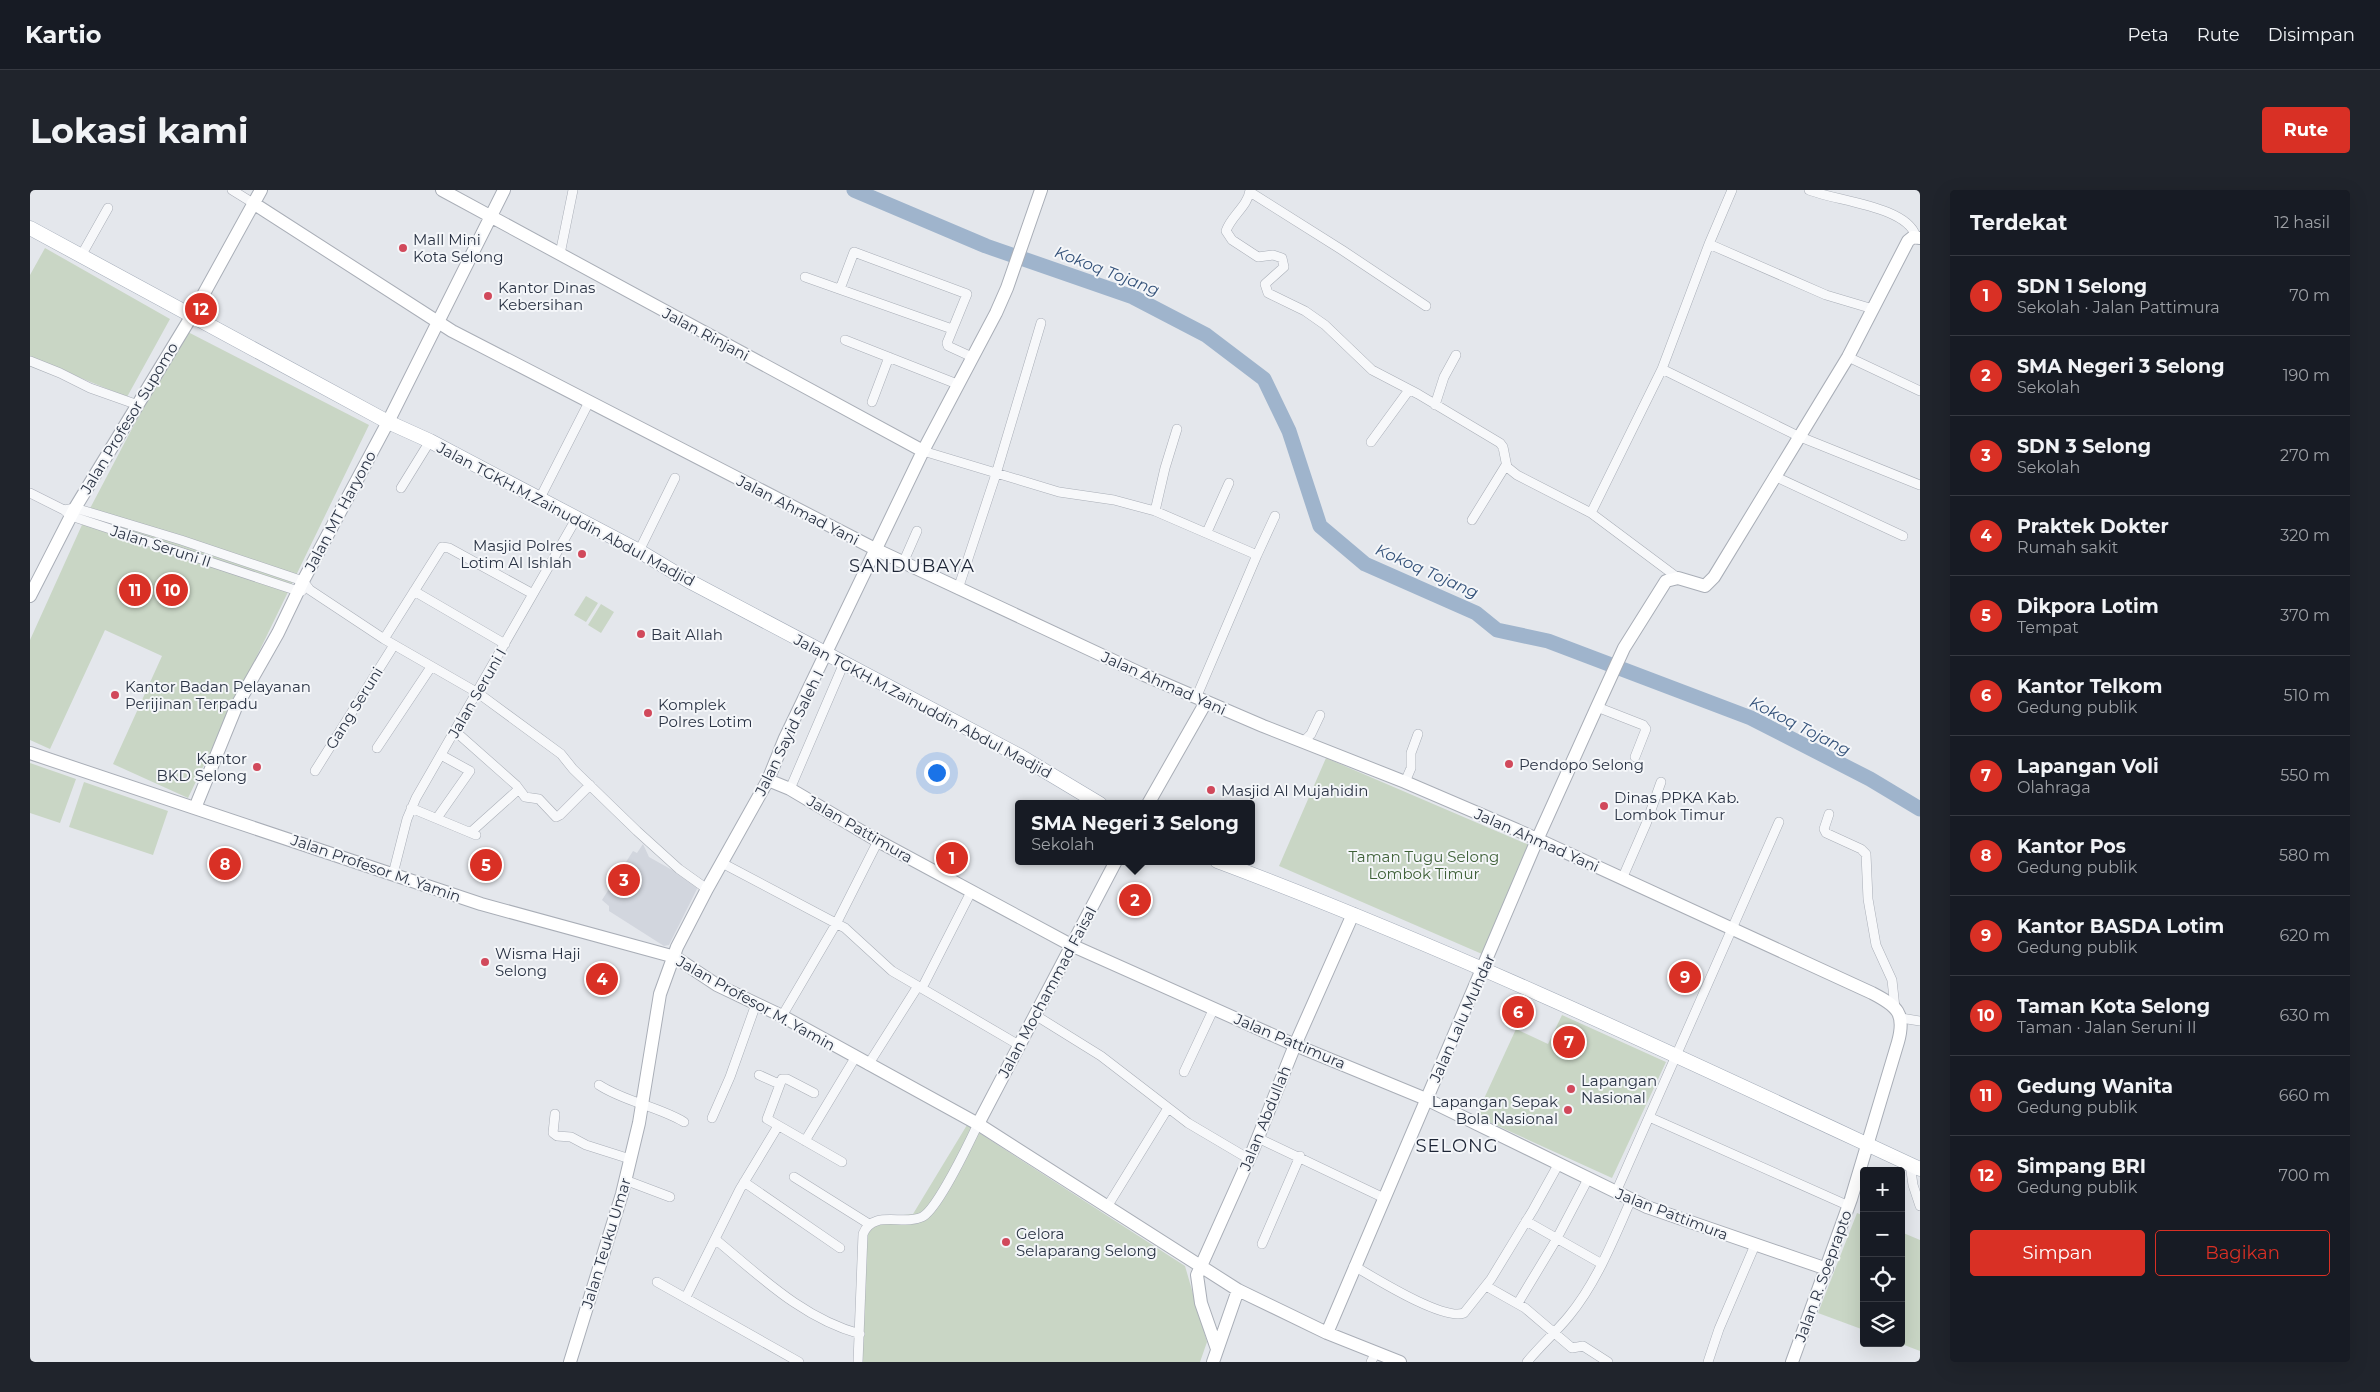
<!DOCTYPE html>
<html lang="id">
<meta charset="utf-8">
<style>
body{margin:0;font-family:Montserrat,sans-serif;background:#20242c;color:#f1f3f6}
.controls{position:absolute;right:15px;bottom:15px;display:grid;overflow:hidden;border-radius:5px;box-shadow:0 5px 20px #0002}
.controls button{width:45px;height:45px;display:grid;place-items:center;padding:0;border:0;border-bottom:1px solid #363941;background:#171b24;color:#f1f3f6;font:25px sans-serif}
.you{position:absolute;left:906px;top:582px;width:18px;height:18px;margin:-12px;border:4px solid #fff;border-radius:50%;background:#1a73e8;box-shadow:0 0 0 8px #1a73e833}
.badge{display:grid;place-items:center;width:32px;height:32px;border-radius:50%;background:#d93025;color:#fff;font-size:16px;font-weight:700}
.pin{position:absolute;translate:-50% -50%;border:2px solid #fff;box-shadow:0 1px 5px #0006}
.popup{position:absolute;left:985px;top:610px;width:240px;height:65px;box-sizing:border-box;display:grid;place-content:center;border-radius:5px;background:#171b24;filter:drop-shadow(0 1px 4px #0005);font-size:16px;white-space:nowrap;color:#9ea1a6}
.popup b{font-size:19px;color:#f1f3f6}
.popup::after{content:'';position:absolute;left:50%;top:100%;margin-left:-10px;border:10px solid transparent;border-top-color:#171b24}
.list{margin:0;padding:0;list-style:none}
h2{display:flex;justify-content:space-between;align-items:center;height:65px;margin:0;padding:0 20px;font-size:21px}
h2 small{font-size:16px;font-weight:400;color:#9ea1a6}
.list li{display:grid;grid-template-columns:32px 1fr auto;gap:15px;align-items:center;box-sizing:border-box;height:80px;padding:0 20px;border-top:1px solid #363941}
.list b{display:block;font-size:19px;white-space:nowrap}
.list p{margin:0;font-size:16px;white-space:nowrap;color:#9ea1a6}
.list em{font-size:16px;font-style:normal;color:#9ea1a6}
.actions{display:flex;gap:10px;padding:15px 20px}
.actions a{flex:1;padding:11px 0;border:1px solid #d93025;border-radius:5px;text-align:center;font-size:18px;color:#d93025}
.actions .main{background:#d93025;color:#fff}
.icon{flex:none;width:28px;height:28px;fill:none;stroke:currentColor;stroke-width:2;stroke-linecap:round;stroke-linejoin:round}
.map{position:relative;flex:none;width:1890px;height:1172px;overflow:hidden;border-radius:5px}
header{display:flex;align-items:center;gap:30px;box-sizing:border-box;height:70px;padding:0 25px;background:#171b24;border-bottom:1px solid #363941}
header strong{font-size:24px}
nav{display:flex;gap:28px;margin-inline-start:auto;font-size:18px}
.intro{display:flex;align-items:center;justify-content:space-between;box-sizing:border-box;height:120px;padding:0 30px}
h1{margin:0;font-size:35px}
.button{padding:12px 22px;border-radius:5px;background:#d93025;color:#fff;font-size:18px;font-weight:700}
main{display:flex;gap:30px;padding:0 30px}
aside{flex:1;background:#171b24;border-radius:5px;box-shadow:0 5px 20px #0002}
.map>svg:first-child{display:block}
.built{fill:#d2d6de}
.green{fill:#c9d6c5}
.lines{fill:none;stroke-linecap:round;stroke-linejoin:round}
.river{stroke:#9fb4cc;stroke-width:15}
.street-casing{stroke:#a9aeb7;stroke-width:10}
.secondary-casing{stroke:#a9aeb7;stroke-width:14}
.primary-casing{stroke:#a3abb8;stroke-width:15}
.street{stroke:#f7f8fa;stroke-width:9}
.secondary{stroke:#fff;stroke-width:12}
.primary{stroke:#fff;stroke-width:14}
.poi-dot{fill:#d1495b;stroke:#f4f6f9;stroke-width:2}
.labels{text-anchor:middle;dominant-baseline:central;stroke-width:4;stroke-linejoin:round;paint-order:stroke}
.poi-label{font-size:15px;fill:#2b3445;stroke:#f4f6f9;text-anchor:start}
.street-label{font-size:15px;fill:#2b3445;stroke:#f4f6f9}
.park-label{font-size:15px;fill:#3f6138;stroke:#f4f6f9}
.water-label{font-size:16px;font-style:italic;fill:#34527a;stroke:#f4f6f9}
.quarter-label{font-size:18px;letter-spacing:1px;fill:#1d2536;stroke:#f4f6f9}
</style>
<header>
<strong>Kartio</strong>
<nav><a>Peta</a><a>Rute</a><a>Disimpan</a></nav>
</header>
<div class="intro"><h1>Lokasi kami</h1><a class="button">Rute</a></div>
<main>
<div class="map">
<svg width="1890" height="1172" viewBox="0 0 1890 1172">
<rect width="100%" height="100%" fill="#e4e7ec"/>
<path class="built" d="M613,654L619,667L669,695L639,755L634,756L579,721V716L572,710L603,661L607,663Z"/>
<path class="green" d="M15,58L140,129L97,207L0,167V85Z
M154,140L339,235L158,608L83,574L132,466L75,440L20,559L0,550V450L56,326Z
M556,406L568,413L556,432L544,425Z
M571,414L584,422L571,443L558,435Z
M1296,568L1499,655L1452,764L1249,676Z
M0,573L46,589L30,633L0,623Z
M54,592L138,621L123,665L39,637Z
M1532,825L1636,872L1582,988L1446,926L1486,839L1518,854Z
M937,935L1155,1076L1177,1152L1170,1172H827L836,1029L883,1024Z
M1827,1023L1834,1026V1140L1788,1123Z
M1871,1042L1890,1050V1161L1869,1153H1871Z"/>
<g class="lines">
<path class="river" d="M824,0L956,56L1103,107L1176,145L1234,189L1259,241L1290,336L1335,374L1446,423L1467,440L1518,451L1721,528L1840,589L1890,619"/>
<defs>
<path id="street" d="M202,0L223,13
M1220,0C1218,16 1201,26 1196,41L1202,50L1228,67L1243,65L1252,68L1254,77L1235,94L1238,103L1275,121L1295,135L1342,180L1388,204L1470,253L1473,257L1477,277L1487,285L1561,323L1648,388
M1779,0C1805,11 1878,16 1886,47
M1220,2L1312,60L1396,116
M1679,54L1796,105L1843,119
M530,64L543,0
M51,66L78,18
M775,87L922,139
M810,99L824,62L937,104L917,153L918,156L942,167
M815,150L927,194
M1818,167L1890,201
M0,171L30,183L60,198L108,215
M1632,179L1768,246L1890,295
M842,212L859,167
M1405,215L1414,187L1426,165
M1341,252L1379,200
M893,261L1029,302L1084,310L1125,321L1227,365L1166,508
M1744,286L1873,346
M371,298L400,251
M0,303L34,320L41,326L268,401H272
M509,310L559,212
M34,320L45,318L151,350L273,391L280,400L354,449L448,503L531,564L543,579L607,641L649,679L677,699
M1125,321L1135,278L1147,239
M1561,323L1632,179L1679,54L1702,0
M1442,330L1476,275
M1177,342L1199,293
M609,361L645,288
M1227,365L1245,326
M873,373L887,341
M928,399L966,284L1011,133
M384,401L475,454
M354,449L412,357L419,358L503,404
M1567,517L1613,535L1616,539L1605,567
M425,541L486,595L495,607L509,609L526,627L530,625L560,595
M1273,552L1281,544L1290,525
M347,558L401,477
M285,581L364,455
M1375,592L1381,578V563L1388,544
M760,599L814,473
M381,618L446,645
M1799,624L1794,639L1796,643L1831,659L1836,664L1838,709L1846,755L1862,790L1865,818
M407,628L440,581L411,565
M441,642L489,599
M692,673L815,738L862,781L989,855
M363,684L377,629L386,608L546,329
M1592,689L1616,634L1631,592
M892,798L941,702
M1005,825L1071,866L1158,933L1219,969
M752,826L806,734L848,651
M1871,828L1890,831
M838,875L888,796
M1154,882L1184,818
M729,885L749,894
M569,895C595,912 627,916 654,932
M784,903L757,889H752L737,929L812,972
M525,924L523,943L527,946L541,947L556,955L600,969
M1619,927L1819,1016
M682,928L700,887L726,814
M1228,948L1354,1008
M775,951L825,868
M1880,974L1883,995L1890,1016
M764,987L839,1034
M595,990L640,1007
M714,992L810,1058
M1586,1002L1749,632
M1077,1017L1138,918
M1496,1031L1572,1074
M685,1049C730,1086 772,1128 830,1144
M1232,1054L1270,966
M1324,1076C1345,1088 1413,1131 1434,1123L1461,1089L1503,1020L1528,975
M627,1092L769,1172
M1456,1096L1495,1118L1542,1158L1553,1156L1578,1172
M656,1107L710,999L748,936
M1488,1113L1526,1050L1558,989
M828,1172L833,1044C843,1019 873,1036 892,1027C907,1020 940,951 948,934
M1341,1172L1346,1162
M1497,1172C1511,1155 1526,1142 1539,1126C1567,1092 1583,1050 1601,1010
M1678,1172L1689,1139L1725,1055"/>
<path id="secondary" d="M412,0L893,261
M223,13L422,141L847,360L1112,484L1233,536L1375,592L1487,640L1842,803C1867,816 1876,823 1868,852L1821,1009L1762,1172
M0,406L45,318L161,127L231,0
M0,563L451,714L645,767L687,795L752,826L948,934L1208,1100L1297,1143L1370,1172
M738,590L760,599L848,651L1041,755L1265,855L1396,909L1617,1017L1797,1079
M1118,614L1176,512
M165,618L206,517L248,443L273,391L358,232L474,0
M948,934L1086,671
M1297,1143L1507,650L1567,517L1594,458L1636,391L1648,388L1675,396L1684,387L1818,167L1878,51L1883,47L1890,48
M1187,1159L1171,1113L1167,1085L1223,960L1265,855L1323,724
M540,1172L592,1004L609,933L630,804L647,757L677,699L738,590L755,548L893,261L966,123L977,98L1011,0
M1183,1172L1208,1100"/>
<path id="primary" d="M0,38L358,232L400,251L609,361L659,391L990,566L1070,614
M1187,671C1427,761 1658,871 1890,979"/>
</defs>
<use href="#street" class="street-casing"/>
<use href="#secondary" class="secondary-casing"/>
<use href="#primary" class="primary-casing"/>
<use href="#street" class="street"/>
<use href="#secondary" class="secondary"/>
<use href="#primary" class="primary"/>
</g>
<g class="poi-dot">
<circle cx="373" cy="58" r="5"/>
<circle cx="458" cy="106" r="5"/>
<circle cx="552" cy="364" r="5"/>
<circle cx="611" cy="444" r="5"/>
<circle cx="85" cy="505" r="5"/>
<circle cx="618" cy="523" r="5"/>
<circle cx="1479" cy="574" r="5"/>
<circle cx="227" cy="577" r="5"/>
<circle cx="1181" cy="600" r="5"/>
<circle cx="1574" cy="616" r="5"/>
<circle cx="455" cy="772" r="5"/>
<circle cx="1541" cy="899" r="5"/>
<circle cx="1538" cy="920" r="5"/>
<circle cx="976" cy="1052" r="5"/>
</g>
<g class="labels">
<g class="poi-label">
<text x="383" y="49">Mall Mini<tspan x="383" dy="17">Kota Selong</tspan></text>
<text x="468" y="97">Kantor Dinas<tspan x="468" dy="17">Kebersihan</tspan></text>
<text x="542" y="355" text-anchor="end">Masjid Polres<tspan x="542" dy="17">Lotim Al Ishlah</tspan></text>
<text x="621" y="444">Bait Allah</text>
<text x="95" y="496">Kantor Badan Pelayanan<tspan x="95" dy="17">Perijinan Terpadu</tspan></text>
<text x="628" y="514">Komplek<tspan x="628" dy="17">Polres Lotim</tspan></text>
<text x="217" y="568" text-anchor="end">Kantor<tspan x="217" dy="17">BKD Selong</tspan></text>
<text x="1489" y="574">Pendopo Selong</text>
<text x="1191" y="600">Masjid Al Mujahidin</text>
<text x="1584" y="607">Dinas PPKA Kab.<tspan x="1584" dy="17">Lombok Timur</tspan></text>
<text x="465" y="763">Wisma Haji<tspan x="465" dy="17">Selong</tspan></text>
<text x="1551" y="890">Lapangan<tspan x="1551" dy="17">Nasional</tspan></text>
<text x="1528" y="911" text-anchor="end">Lapangan Sepak<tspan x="1528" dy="17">Bola Nasional</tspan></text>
<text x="986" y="1043">Gelora<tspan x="986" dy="17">Selaparang Selong</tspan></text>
</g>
<g class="street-label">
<text transform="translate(676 144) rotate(28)">Jalan Rinjani</text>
<text transform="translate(99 228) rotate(-59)">Jalan Profesor Supomo</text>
<text transform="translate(768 320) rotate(27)">Jalan Ahmad Yani</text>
<text transform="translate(310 321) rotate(-62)">Jalan MT Haryono</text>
<text transform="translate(536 324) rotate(28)">Jalan TGKH.M.Zainuddin Abdul Madjid</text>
<text transform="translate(131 356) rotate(18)">Jalan Seruni II</text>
<text transform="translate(1134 493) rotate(24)">Jalan Ahmad Yani</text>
<text transform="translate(447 503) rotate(-60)">Jalan Seruni I</text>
<text transform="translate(893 516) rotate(28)">Jalan TGKH.M.Zainuddin Abdul Madjid</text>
<text transform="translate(324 518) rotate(-58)">Gang Seruni</text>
<text transform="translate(759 543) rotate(-64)">Jalan Sayid Saleh I</text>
<text transform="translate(830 639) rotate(30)">Jalan Pattimura</text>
<text transform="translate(1507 650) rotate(24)">Jalan Ahmad Yani</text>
<text transform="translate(346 678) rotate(19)">Jalan Profesor M. Yamin</text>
<text transform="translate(1017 802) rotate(-62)">Jalan Mochammad Faisal</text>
<text transform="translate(726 813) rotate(29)">Jalan Profesor M. Yamin</text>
<text transform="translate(1432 828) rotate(-66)">Jalan Lalu Muhdar</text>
<text transform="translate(1260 851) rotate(23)">Jalan Pattimura</text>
<text transform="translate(1235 928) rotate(-68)">Jalan Abdullah</text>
<text transform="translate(1642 1024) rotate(21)">Jalan Pattimura</text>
<text transform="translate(576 1053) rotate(-73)">Jalan Teuku Umar</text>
<text transform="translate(1793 1086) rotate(-70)">Jalan R. Soeprapto</text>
</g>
<g class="park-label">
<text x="1394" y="666">Taman Tugu Selong<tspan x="1394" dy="17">Lombok Timur</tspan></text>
</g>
<g class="water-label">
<text transform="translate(1077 81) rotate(21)">Kokoq Tojang</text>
<text transform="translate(1397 381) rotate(24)">Kokoq Tojang</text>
<text transform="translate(1770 536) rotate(27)">Kokoq Tojang</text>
</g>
<g class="quarter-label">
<text x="882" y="376">SANDUBAYA</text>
<text x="1427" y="956">SELONG</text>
</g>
</g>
</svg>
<div class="controls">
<button>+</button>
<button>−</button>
<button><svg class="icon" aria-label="locate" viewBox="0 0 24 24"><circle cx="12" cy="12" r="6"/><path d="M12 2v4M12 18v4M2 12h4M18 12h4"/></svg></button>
<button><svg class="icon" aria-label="layers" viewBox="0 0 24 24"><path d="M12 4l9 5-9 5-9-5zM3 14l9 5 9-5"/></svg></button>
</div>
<div class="you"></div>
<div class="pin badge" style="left:922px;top:668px">1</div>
<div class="pin badge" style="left:1105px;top:710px">2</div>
<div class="popup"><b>SMA Negeri 3 Selong</b>Sekolah</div>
<div class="pin badge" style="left:594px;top:690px">3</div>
<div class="pin badge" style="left:572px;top:789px">4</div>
<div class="pin badge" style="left:456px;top:675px">5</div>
<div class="pin badge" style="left:1488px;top:822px">6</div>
<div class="pin badge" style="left:1539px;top:852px">7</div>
<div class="pin badge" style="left:195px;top:674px">8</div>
<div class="pin badge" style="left:1655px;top:787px">9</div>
<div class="pin badge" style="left:142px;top:400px">10</div>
<div class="pin badge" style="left:105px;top:400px">11</div>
<div class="pin badge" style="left:171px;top:119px">12</div>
</div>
<aside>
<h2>Terdekat<small>12 hasil</small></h2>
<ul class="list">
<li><span class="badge">1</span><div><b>SDN 1 Selong</b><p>Sekolah · Jalan Pattimura</p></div><em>70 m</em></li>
<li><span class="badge">2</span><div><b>SMA Negeri 3 Selong</b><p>Sekolah</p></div><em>190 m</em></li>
<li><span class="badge">3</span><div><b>SDN 3 Selong</b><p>Sekolah</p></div><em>270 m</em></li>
<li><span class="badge">4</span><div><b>Praktek Dokter</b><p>Rumah sakit</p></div><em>320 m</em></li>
<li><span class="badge">5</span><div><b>Dikpora Lotim</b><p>Tempat</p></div><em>370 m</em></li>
<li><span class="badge">6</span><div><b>Kantor Telkom</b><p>Gedung publik</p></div><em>510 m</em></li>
<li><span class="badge">7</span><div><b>Lapangan Voli</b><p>Olahraga</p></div><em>550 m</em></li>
<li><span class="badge">8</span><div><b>Kantor Pos</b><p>Gedung publik</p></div><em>580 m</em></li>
<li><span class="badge">9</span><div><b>Kantor BASDA Lotim</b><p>Gedung publik</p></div><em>620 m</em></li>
<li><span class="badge">10</span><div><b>Taman Kota Selong</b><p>Taman · Jalan Seruni II</p></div><em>630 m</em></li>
<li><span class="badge">11</span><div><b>Gedung Wanita</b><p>Gedung publik</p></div><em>660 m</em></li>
<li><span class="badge">12</span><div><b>Simpang BRI</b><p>Gedung publik</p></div><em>700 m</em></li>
</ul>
<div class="actions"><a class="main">Simpan</a><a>Bagikan</a></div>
</aside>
</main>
